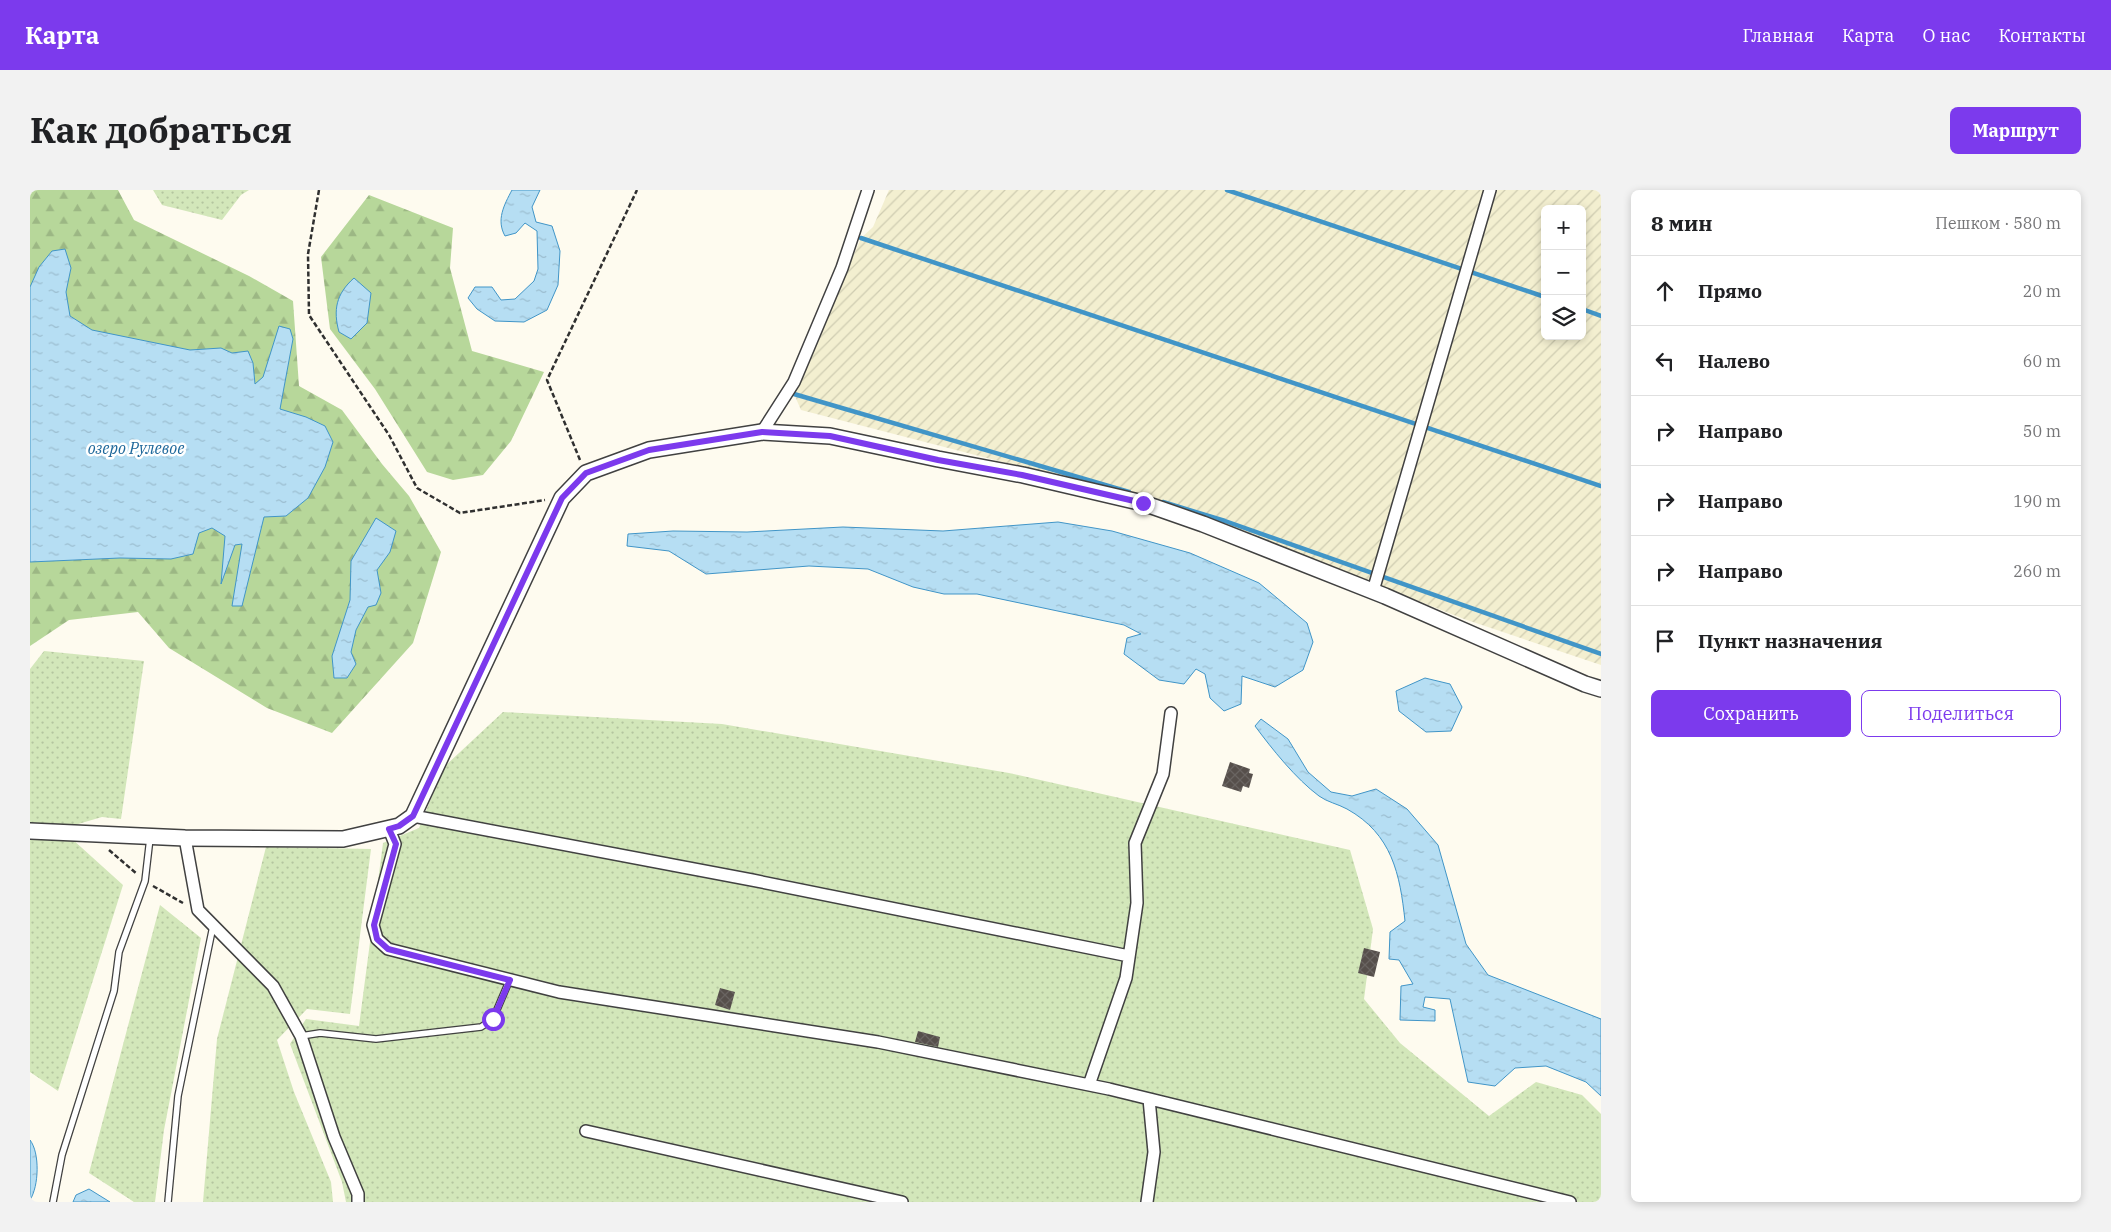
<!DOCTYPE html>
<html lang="ru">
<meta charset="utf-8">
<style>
body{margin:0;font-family:"IBM Plex Serif",serif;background:#f2f2f2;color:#202124}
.controls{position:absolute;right:15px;top:15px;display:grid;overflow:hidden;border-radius:8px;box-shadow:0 2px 8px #0003}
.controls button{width:45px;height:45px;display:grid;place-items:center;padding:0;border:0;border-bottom:1px solid #e0e0e0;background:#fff;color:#202124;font:25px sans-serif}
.stop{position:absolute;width:15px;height:15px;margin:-11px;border:4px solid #7c3aed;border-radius:50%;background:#fff}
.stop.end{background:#7c3aed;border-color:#fff;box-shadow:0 1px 5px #0008}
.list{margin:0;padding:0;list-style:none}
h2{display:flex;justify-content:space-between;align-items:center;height:65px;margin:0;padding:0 20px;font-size:21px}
h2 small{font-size:16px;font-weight:400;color:#757577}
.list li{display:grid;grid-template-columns:32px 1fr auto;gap:15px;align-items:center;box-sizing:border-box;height:70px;padding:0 20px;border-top:1px solid #e0e0e0}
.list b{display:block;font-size:19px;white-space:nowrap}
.list em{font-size:16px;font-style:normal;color:#757577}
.actions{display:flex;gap:10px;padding:15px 20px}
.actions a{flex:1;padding:11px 0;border:1px solid #7c3aed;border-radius:8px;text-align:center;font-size:18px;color:#7c3aed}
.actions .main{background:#7c3aed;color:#fff}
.icon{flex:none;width:28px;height:28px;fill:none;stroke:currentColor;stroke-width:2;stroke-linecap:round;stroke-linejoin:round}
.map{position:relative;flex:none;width:1571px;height:1012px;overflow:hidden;border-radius:8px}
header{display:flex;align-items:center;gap:30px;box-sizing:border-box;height:70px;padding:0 25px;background:#7c3aed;color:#fff}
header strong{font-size:24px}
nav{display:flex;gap:28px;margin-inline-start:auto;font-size:18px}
.intro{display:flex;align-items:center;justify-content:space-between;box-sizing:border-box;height:120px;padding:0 30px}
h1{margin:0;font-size:35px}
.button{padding:12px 22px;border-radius:8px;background:#7c3aed;color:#fff;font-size:18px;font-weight:700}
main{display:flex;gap:30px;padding:0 30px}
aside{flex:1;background:#fff;border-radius:8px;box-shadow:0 2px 8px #0003}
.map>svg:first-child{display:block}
.farmland{fill:url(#farmland-furrows);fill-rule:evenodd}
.forest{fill:url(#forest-firs)}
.garden{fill:url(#garden-dots)}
.water{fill:url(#water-ripples);stroke:#4195c7}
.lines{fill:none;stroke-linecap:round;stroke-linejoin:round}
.stream{stroke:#4195c7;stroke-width:4.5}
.building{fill:url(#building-cross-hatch)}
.service-casing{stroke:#414141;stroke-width:8}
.minor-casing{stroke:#414141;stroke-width:14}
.tertiary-casing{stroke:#414141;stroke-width:18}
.path{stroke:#303030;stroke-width:2.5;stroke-dasharray:5 2.5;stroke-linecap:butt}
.service{stroke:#fff;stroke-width:5.5}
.minor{stroke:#fff;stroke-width:11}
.tertiary{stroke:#fff;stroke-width:15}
.route{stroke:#7c3aed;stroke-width:6}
.labels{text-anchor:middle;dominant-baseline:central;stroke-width:5;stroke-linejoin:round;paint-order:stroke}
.water-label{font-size:16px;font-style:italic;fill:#1d679a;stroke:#fff}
</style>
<header>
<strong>Карта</strong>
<nav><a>Главная</a><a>Карта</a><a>О нас</a><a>Контакты</a></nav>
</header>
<div class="intro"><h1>Как добраться</h1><a class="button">Маршрут</a></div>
<main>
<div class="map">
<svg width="1571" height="1012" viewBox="0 0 1571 1012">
<defs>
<pattern id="farmland-furrows" width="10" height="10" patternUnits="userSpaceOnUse" patternTransform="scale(1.25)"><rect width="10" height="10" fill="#f3efd0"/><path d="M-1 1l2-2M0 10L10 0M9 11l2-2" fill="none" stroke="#cfccb1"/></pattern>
<pattern id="forest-firs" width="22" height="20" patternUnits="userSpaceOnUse" patternTransform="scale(1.25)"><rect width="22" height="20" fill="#b7d79a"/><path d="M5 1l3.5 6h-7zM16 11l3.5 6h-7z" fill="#9cb784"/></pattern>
<pattern id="garden-dots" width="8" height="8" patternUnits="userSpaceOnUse" patternTransform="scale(1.25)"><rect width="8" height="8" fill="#d3e7ba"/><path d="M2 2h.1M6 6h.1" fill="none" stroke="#b4c59f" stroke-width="1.8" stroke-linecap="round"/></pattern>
<pattern id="water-ripples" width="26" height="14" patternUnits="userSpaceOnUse" patternTransform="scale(1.25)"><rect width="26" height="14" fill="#b6def3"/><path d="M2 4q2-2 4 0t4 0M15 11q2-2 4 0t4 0" fill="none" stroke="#9bbdcf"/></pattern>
<pattern id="building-cross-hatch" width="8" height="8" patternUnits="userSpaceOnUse" patternTransform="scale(1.25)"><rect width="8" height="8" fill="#564f4b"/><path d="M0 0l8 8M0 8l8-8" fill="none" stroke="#696461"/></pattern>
</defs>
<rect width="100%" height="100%" fill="#fefbef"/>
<path class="farmland" d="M859,0H1571V475L1434,429L1211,341L1124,311L771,220L764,204L831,48L843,37ZM1515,19H1552V146H1515Z"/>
<path class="forest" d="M0,0H88L104,30L219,86L263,111L269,196L312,220L352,274L379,306L411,362L383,453L302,543L237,518L139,458L108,422L39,430L0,456Z
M339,5L423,38L420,78L442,161L514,182L481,251L453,285L423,290L397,282L345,199L300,139L291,67Z"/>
<path class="garden" d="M123,0H219L211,5L192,30L132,15Z
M14,461L114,471L91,629L72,627L31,639L93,695L28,901L0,882V479Z
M473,522L692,534L979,583L1320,660L1343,739L1334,809L1370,853L1459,926L1506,892L1552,905L1571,924V1012H316L312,992L260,854L276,829L329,836L353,653L389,638L414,577Z
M236,657L341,659L320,824L277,819L247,850L264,902L301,992L303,1012H173L187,849Z
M130,715L171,748L134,940L125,1012H104L59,983Z"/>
<path class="water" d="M482,0H510L502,17L506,32L522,36L530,61L528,95L517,120L494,132L465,131L447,119L438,108L445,97H462L471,110L485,109L504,91L508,79L507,41L495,33L486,43L475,46C466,30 474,15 482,0Z
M35,59L41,78L36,102L40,126L62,140L160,160L191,158L202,163L218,161L223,173L225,194L233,187L249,136L260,139L263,149L250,219L276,227L295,236L303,252L295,277L278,308L256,326L234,327L212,416H202L212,354L205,355L191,394L195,346L182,338L169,343L163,364L141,369L90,368L0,372V97L9,77L22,61Z
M324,88L341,103L337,133L321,149L309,142C303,120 306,104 324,88Z
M346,328L366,341L360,362L347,380L351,403L346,415L338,417L326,440L321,462L326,474L317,488H304L302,466L320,410L321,371Z
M1028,332L1082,341L1160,363L1229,393L1277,433L1283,452L1273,480L1245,497L1212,486L1211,514L1194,521L1180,508L1175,484L1166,479L1154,494L1129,490L1094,464L1097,448L1111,444L1094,435L947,404H914L883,397L838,379L779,376L676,384L639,361L597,356L598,344L643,341L717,342L813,337L913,341Z
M1395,488L1420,494L1432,517L1421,541L1396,542L1369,521L1366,501Z
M1231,529L1258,549L1278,582L1301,602L1322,606L1346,599L1377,619L1408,655L1436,754L1458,785L1571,829V906L1556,892L1516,876L1485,878L1465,896L1438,892L1420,809L1395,807L1393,817L1405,820V831L1370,830L1371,796L1383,794L1369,770L1359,769L1360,742L1375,731C1370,684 1362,644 1317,619C1308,614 1297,612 1289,606C1266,589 1242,559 1225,536Z
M0,950C10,963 9,996 0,1010Z
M59,999L80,1012H43L46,1005Z"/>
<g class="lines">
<path class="stream" d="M1197,0L1515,107
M831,48L1571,296
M1552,119L1571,126
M764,204L1099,302
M1133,312L1195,331L1571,464"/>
</g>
<path class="building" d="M1200,572L1220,579L1219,583L1223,584L1219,598L1213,596L1211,602L1192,596Z
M1334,758L1350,762L1344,787L1328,783Z
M690,798L705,802L700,820L685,815Z
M888,841L910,847L908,857L885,852Z"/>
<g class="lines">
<defs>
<path id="service" d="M271,846L290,843L346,849L451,837L463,829L480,789
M23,1012L32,965L84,801L89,762L115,691L120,648
M138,1012L148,906L183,736"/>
<path id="minor" d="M732,242L764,192L812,78L838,0
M1343,401L1460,0
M383,626L722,690L1099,766
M359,639L365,654L343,735L347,749L358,759L529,802L848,852L1079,899L1540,1012
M155,648L168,720L243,796L271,846L304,947L328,1004V1012
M1059,895L1096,788L1107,713L1105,653L1133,584L1141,523
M556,941L872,1012
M1117,1012L1124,962L1119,909"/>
<path id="tertiary" d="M0,641L155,648L313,649L369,636L383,626L532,308L556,283L619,260L732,242L800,246L908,269L993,285L1113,313L1173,334L1355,406L1555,494L1571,499"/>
</defs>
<use href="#service" class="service-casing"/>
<use href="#minor" class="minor-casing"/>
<use href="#tertiary" class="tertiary-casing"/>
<path class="path" d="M289,0L278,64L279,125L359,245L387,298L430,323L515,310
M550,270L517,190L607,0
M79,660L107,684
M123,696L153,713"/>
<use href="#service" class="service"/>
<use href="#minor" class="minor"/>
<use href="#tertiary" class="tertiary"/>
</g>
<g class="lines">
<path class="route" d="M463,829L480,790L358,759L347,749L344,735L366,654L359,639L369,636L383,626L532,308L556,283L619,260L732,242L800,246L908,270L992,285L1113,313"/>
</g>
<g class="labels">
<g class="water-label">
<text x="106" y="258">озеро Рулевое</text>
</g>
</g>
</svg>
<div class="controls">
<button>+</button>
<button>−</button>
<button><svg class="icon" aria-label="layers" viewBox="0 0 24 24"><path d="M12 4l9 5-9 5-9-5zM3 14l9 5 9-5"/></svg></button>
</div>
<div class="stop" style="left:463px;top:829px"></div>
<div class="stop end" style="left:1113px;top:313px"></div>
</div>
<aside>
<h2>8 мин<small>Пешком · 580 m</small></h2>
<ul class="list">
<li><svg class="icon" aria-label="ahead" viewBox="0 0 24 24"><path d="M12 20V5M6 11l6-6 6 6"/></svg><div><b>Прямо</b></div><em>20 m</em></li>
<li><svg class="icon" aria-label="left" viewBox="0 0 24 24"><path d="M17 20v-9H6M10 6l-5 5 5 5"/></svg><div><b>Налево</b></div><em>60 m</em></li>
<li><svg class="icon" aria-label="right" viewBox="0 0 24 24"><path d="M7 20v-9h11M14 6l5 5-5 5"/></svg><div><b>Направо</b></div><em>50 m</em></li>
<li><svg class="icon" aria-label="right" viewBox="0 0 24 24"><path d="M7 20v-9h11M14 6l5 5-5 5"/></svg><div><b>Направо</b></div><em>190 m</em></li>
<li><svg class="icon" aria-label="right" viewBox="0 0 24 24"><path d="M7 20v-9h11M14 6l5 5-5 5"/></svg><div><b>Направо</b></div><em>260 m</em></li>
<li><svg class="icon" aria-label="arrive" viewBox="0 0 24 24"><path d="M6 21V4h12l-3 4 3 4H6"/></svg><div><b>Пункт назначения</b></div></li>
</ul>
<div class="actions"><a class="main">Сохранить</a><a>Поделиться</a></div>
</aside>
</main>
